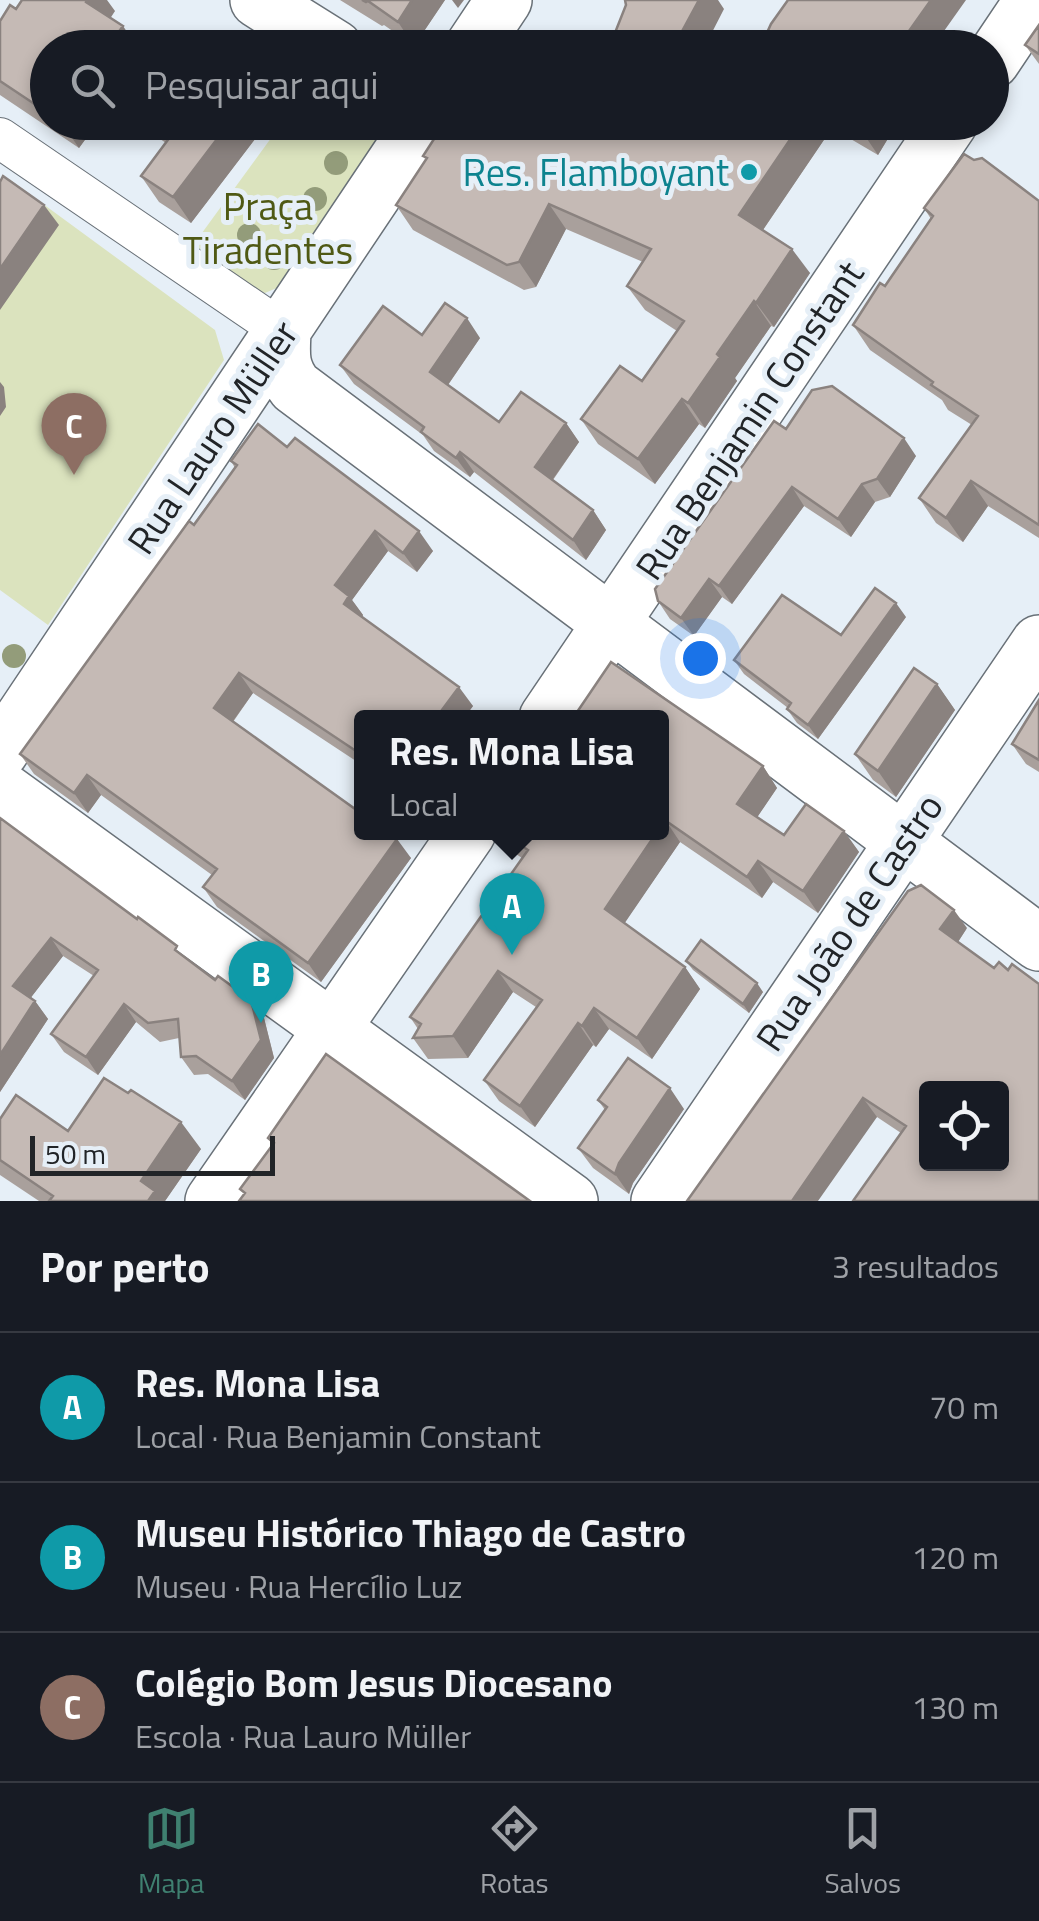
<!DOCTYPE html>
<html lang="pt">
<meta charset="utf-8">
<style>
body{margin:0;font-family:"Titillium Web",sans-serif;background:#242831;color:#f1f3f6}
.controls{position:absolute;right:30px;bottom:30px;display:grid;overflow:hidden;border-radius:10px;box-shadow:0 5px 15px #0003}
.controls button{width:90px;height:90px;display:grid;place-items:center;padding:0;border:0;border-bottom:2px solid #363941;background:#171b24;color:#f1f3f6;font:50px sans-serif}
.scale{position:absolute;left:30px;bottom:25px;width:245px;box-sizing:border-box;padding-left:10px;border:5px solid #212427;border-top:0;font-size:28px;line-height:35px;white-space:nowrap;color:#212427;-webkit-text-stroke:8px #e6eff7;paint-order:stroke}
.you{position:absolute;left:700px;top:658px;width:35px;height:35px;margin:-25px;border:8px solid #fff;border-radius:50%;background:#1a73e8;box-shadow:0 0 0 15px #1a73e833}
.badge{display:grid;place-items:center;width:65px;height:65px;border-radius:50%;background:#3f8070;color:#fff;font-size:32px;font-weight:700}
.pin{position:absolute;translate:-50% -82px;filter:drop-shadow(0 2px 5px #0008)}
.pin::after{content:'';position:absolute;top:52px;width:35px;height:30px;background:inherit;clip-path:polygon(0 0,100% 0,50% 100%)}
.popup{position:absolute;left:354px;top:710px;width:315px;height:130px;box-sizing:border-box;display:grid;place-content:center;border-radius:10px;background:#171b24;filter:drop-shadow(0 2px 8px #0005);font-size:32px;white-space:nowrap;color:#9ea1a6}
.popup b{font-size:38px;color:#f1f3f6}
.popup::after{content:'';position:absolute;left:50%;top:100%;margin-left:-20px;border:20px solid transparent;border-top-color:#171b24}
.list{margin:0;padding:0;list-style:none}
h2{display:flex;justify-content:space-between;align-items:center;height:130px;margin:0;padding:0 40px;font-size:42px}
h2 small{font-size:32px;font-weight:400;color:#9ea1a6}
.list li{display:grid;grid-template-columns:65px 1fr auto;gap:30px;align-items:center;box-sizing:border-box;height:150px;padding:0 40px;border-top:2px solid #363941}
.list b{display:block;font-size:38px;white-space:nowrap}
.list p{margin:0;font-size:32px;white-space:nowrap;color:#9ea1a6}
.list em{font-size:32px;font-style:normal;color:#9ea1a6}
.icon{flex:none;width:55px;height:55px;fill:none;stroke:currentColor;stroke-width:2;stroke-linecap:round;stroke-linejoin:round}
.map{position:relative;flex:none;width:1039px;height:1201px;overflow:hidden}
.search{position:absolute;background:#171b24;box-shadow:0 5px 15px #0003;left:30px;right:30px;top:30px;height:110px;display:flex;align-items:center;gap:25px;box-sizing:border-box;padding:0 35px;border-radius:55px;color:#9ea1a6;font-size:38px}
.sheet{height:580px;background:#171b24}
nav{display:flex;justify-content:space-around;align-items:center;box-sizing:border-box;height:140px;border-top:2px solid #363941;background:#171b24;font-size:28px;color:#9ea1a6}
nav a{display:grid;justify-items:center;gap:5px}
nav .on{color:#3f8070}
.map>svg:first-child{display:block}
.green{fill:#dbe3be}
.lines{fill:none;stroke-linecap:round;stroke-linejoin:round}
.street-casing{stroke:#697178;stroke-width:42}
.secondary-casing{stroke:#697178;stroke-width:58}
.street{stroke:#fff;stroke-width:40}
.secondary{stroke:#fff;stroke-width:55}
.tree{fill:#939c7a}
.wall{fill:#a9a09c}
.shaded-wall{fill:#8a827f}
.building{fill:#c5bab5;stroke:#8a827f;stroke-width:2.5;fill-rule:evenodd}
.culture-dot{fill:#0f9aa8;stroke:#e6eff7;stroke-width:4}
.labels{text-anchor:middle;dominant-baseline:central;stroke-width:10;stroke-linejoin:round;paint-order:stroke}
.culture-label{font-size:38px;fill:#0d838f;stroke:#e6eff7;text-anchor:end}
.park-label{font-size:38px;fill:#4f5914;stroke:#e6eff7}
.street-label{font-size:38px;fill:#212427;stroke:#e6eff7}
</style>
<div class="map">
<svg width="1039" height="1201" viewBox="0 0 1039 1201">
<rect width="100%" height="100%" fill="#e6eff7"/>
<path class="green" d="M282,123H391L286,284L265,293L253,290L191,248Z
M9,179L215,330L224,360L48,625L0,590V191Z"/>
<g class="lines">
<defs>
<path id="street" d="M0,138L283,331"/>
<path id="secondary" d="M258,0L335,48
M472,48L504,0
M992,61L1033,0
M283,331C282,354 280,368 295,387L1039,943
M547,718L950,122
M0,752L422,122
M0,788L570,1201
M213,1201L468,832
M659,1201L1039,643"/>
</defs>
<use href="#street" class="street-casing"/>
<use href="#secondary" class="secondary-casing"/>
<use href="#street" class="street"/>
<use href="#secondary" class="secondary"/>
</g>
<g class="tree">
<circle cx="336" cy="163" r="12"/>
<circle cx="315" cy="199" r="12"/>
<circle cx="249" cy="235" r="12"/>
<circle cx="274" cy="258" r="12"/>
<circle cx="14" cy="656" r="12"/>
</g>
<path class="wall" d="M340,0H445L414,46L384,25L382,26Z
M16,9L115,11L48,48V122H98L79,148L0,95V21Z
M1039,25V64L1025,45Z
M135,122H268L191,223L159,202L141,176L166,143Z
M445,122H898L878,155L832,128L763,230L810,273L774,327L771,326L735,378L737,381L705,428L699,424L655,484L598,444L581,419L642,381L677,331L645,310L627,286L643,262L566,229L536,287L524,290L413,230L396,205L426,160L423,156Z
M1039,201V538L988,506L963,542L936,523L919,498L972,425L948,410L942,400L870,350L853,325L885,286L931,219L924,208Z
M422,335L480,338L448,385L499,422L566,423L579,442L553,480L593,510L606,530L586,560L474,472L470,477L434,451L423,435L354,384L340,365Z
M786,429L916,456L890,497L875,502L851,537L804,506L732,604L722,597L694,636L670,619L658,601Z
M287,447L433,551L417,572L388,551L352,600L363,615L362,617L473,706L464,718H362V765L253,693L233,722L411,858L321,982L217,907L203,887L212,875L101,795L88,813L34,774L20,754L235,468L231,461Z
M906,617L818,739L797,723L787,709L788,708L744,674L734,660L841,635Z
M937,684L955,710L896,797L873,780L855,754Z
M1039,700V772L1026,764L1012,744Z
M662,718L763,766L777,788L757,817L784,835L844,831L859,852L818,913L773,882L762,898L680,842L624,923L685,967L700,989L652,1059L609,1029L596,1047L593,1045L535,1127L499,1101L484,1080L536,1007L513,992L468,1058L428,1059L413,1038L418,1029L410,1017L522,858L510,850L498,832H662Z
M0,818L264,1018L274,1058L245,1100L208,1074L194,1075L181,1057L179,1038L160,1042L136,1022L98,1075L64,1052L51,1034L94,976L63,956L31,997L35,1001L48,1019L0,1092Z
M967,928L958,942L994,968L1008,970L901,1133L877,1117L687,1201Z
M686,961L763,992L749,1013L693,970Z
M598,1100L684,1109L633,1183L629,1194L593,1168L578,1148L605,1110Z
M0,1119L68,1131L201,1149L165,1201H39L0,1175Z"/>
<path class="shaded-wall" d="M87,0H107L115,11L104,28L86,2Z
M412,0H445L414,46L398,22Z
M452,0H464L458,8Z
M699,0H718L724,9L704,48H686L679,37Z
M931,0H966L932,48H897Z
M123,26L138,48L118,33Z
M61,122H98L79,148Z
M230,122H268L191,223L173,197Z
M802,122H828L832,128L756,240L739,215Z
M866,122H898L878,155L861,130Z
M549,204L566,229L536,287L519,262Z
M44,205L59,225L0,310V269Z
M792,249L810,273L774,327L756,303Z
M754,301L771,326L735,378L737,381L705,428L688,403L717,354Z
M467,318L480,338L443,392L430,372Z
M0,382L4,387L6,407L0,416Z
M682,399L699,424L655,484L638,459Z
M566,423L579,442L548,486L535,467Z
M904,438L916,456L890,497L877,479Z
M460,452L474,472L470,477L456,458Z
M971,481L988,506L963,542L946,518Z
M862,484L875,502L851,537L838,519Z
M792,487L804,506L732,604L719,586Z
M593,510L606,530L586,560L573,540Z
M375,531L388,551L352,600L363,615L358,624L344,604L335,585Z
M419,531L433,551L417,572L403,553Z
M709,579L722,597L694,636L681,618Z
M896,603L906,617L818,739L808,725Z
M239,673L253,693L228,728L214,708Z
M937,684L955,710L896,797L878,771Z
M459,687L473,706L464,718H436Z
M763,766L777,788L752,825L737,804Z
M87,775L101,795L88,813L74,793Z
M666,821L680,842L620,930L605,909L657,832H662V826Z
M844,831L859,852L818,913L803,891Z
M397,839L411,858L321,982L308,963Z
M758,861L773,882L762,898L747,877Z
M954,910L967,928L954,948L940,929Z
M51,938L63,956L26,1004L13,986Z
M685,967L700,989L652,1059L637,1038Z
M498,971L513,992L468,1058L453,1036Z
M757,983L763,992L749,1013L743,1004Z
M251,1000L264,1018L274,1058L245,1100L232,1081Z
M35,1001L48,1019L0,1092V1055Z
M124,1004L136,1022L98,1075L86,1057Z
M594,1008L609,1029L596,1047L582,1026Z
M578,1023L593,1045L535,1127L520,1106Z
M670,1088L684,1109L633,1183L629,1194L615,1174L619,1163Z
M863,1098L877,1117L818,1201H792Z
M181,1122L201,1149L165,1201H148L141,1181Z"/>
<path class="building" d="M22,0H87L86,2L123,26L118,33L142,48H48V113L0,81V21L10,5L16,9Z
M362,0H412L398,22L368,1L366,2Z
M625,0H699L679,37L694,48H609L626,5Z
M788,0H931L897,48H760L771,24Z
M1039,25V54L1025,45Z
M156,122H230L173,197L141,176L173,133Z
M445,122H802L739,215L792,249L756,303L754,301L717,354L720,357L688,403L682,399L638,459L581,419L620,366L642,381L684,321L627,286L651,249L549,204L519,262L507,265L396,205L427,158L423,156Z
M847,122H866L861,130Z
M964,154L974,160L982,158L1039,201V525L971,481L946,518L919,498L978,416L931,385L933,382L853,325L880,283L885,286L933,216L924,208Z
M3,176L44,205L0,269V182Z
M445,303L467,318L430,372L499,422L521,392L566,423L535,467L593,510L573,540L460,452L456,458L421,432L424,427L340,365L383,306L422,335Z
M832,386L904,438L877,479L862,484L838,519L792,487L719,586L709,579L681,618L658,601L655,589L774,421L786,429L812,390Z
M258,424L287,447L295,438L419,531L403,553L375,531L335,585L349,596L344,604L459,687L436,718H362V755L239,673L214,708L362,814V832H388L397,839L308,963L203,887L217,869L87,775L74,793L20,754L189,521L194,525L237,465L231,461Z
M875,588L896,603L808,725L787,709L791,703L734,660L782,595L841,635Z
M611,662L763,766L737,804L784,835L806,804L844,831L803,891L758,861L747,877L666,821L662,826V718H573Z
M914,668L937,684L878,771L855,754Z
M1039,700V760L1012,744Z
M0,818L137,919L138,917L177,946L175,950L215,980L218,976L251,1000L261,1040L232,1081L196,1056L181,1057L178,1019L148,1023L124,1004L86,1057L51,1034L98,970L51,938L13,986L35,1001L0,1055Z
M501,832H657L605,909L685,967L637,1038L594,1008L582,1026L578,1023L520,1106L484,1080L542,1000L498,971L453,1036L413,1038L421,1024L410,1017L528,850Z
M921,885L954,910L940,929L994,968L999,962L1008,970L1012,964L1039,984V1201H853L906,1126L863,1098L792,1201H687L908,891ZM926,1088H1002V1164H926Z
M701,940L757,983L743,1004L686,961Z
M326,1054L530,1201H239L245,1193L240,1189L274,1143L268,1138Z
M628,1058L670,1088L619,1163L615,1174L578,1148L607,1107L598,1100Z
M104,1078L128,1093L131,1090L181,1122L141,1181L155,1191L148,1201H49L53,1196L0,1160V1119L16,1095L68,1131Z"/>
<circle class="culture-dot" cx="749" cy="172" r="10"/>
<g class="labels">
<g class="culture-label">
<text x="729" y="172">Res. Flamboyant</text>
</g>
<g class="park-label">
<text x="268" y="206">Praça<tspan x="268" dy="44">Tiradentes</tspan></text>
</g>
<g class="street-label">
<text transform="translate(749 420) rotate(-56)">Rua Benjamin Constant</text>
<text transform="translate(212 437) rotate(-56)">Rua Lauro Müller</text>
<text transform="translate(849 922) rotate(-56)">Rua João de Castro</text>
</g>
</g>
</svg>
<div class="controls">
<button><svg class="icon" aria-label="locate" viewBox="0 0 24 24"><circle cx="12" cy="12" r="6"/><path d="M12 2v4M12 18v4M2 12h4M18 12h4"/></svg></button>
</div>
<div class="scale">50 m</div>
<div class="you"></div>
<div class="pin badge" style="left:512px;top:955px;background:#0f9aa8">A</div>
<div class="popup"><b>Res. Mona Lisa</b>Local</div>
<div class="pin badge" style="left:261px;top:1023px;background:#0f9aa8">B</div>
<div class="pin badge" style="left:74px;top:475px;background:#8d6e63">C</div>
<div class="search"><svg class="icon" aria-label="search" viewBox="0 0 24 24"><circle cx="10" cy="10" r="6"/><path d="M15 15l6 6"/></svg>Pesquisar aqui</div>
</div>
<section class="sheet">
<h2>Por perto<small>3 resultados</small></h2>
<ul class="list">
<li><span class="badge" style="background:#0f9aa8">A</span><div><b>Res. Mona Lisa</b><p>Local · Rua Benjamin Constant</p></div><em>70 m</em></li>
<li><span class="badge" style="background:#0f9aa8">B</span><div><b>Museu Histórico Thiago de Castro</b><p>Museu · Rua Hercílio Luz</p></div><em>120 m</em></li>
<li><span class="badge" style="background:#8d6e63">C</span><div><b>Colégio Bom Jesus Diocesano</b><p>Escola · Rua Lauro Müller</p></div><em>130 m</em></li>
</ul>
</section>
<nav>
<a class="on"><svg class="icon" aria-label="map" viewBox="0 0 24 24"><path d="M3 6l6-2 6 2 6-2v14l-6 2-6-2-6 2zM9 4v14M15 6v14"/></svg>Mapa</a>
<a><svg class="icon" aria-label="directions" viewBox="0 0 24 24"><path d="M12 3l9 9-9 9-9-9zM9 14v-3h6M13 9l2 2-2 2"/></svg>Rotas</a>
<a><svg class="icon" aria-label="saved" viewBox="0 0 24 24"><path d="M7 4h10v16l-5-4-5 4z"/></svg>Salvos</a>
</nav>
